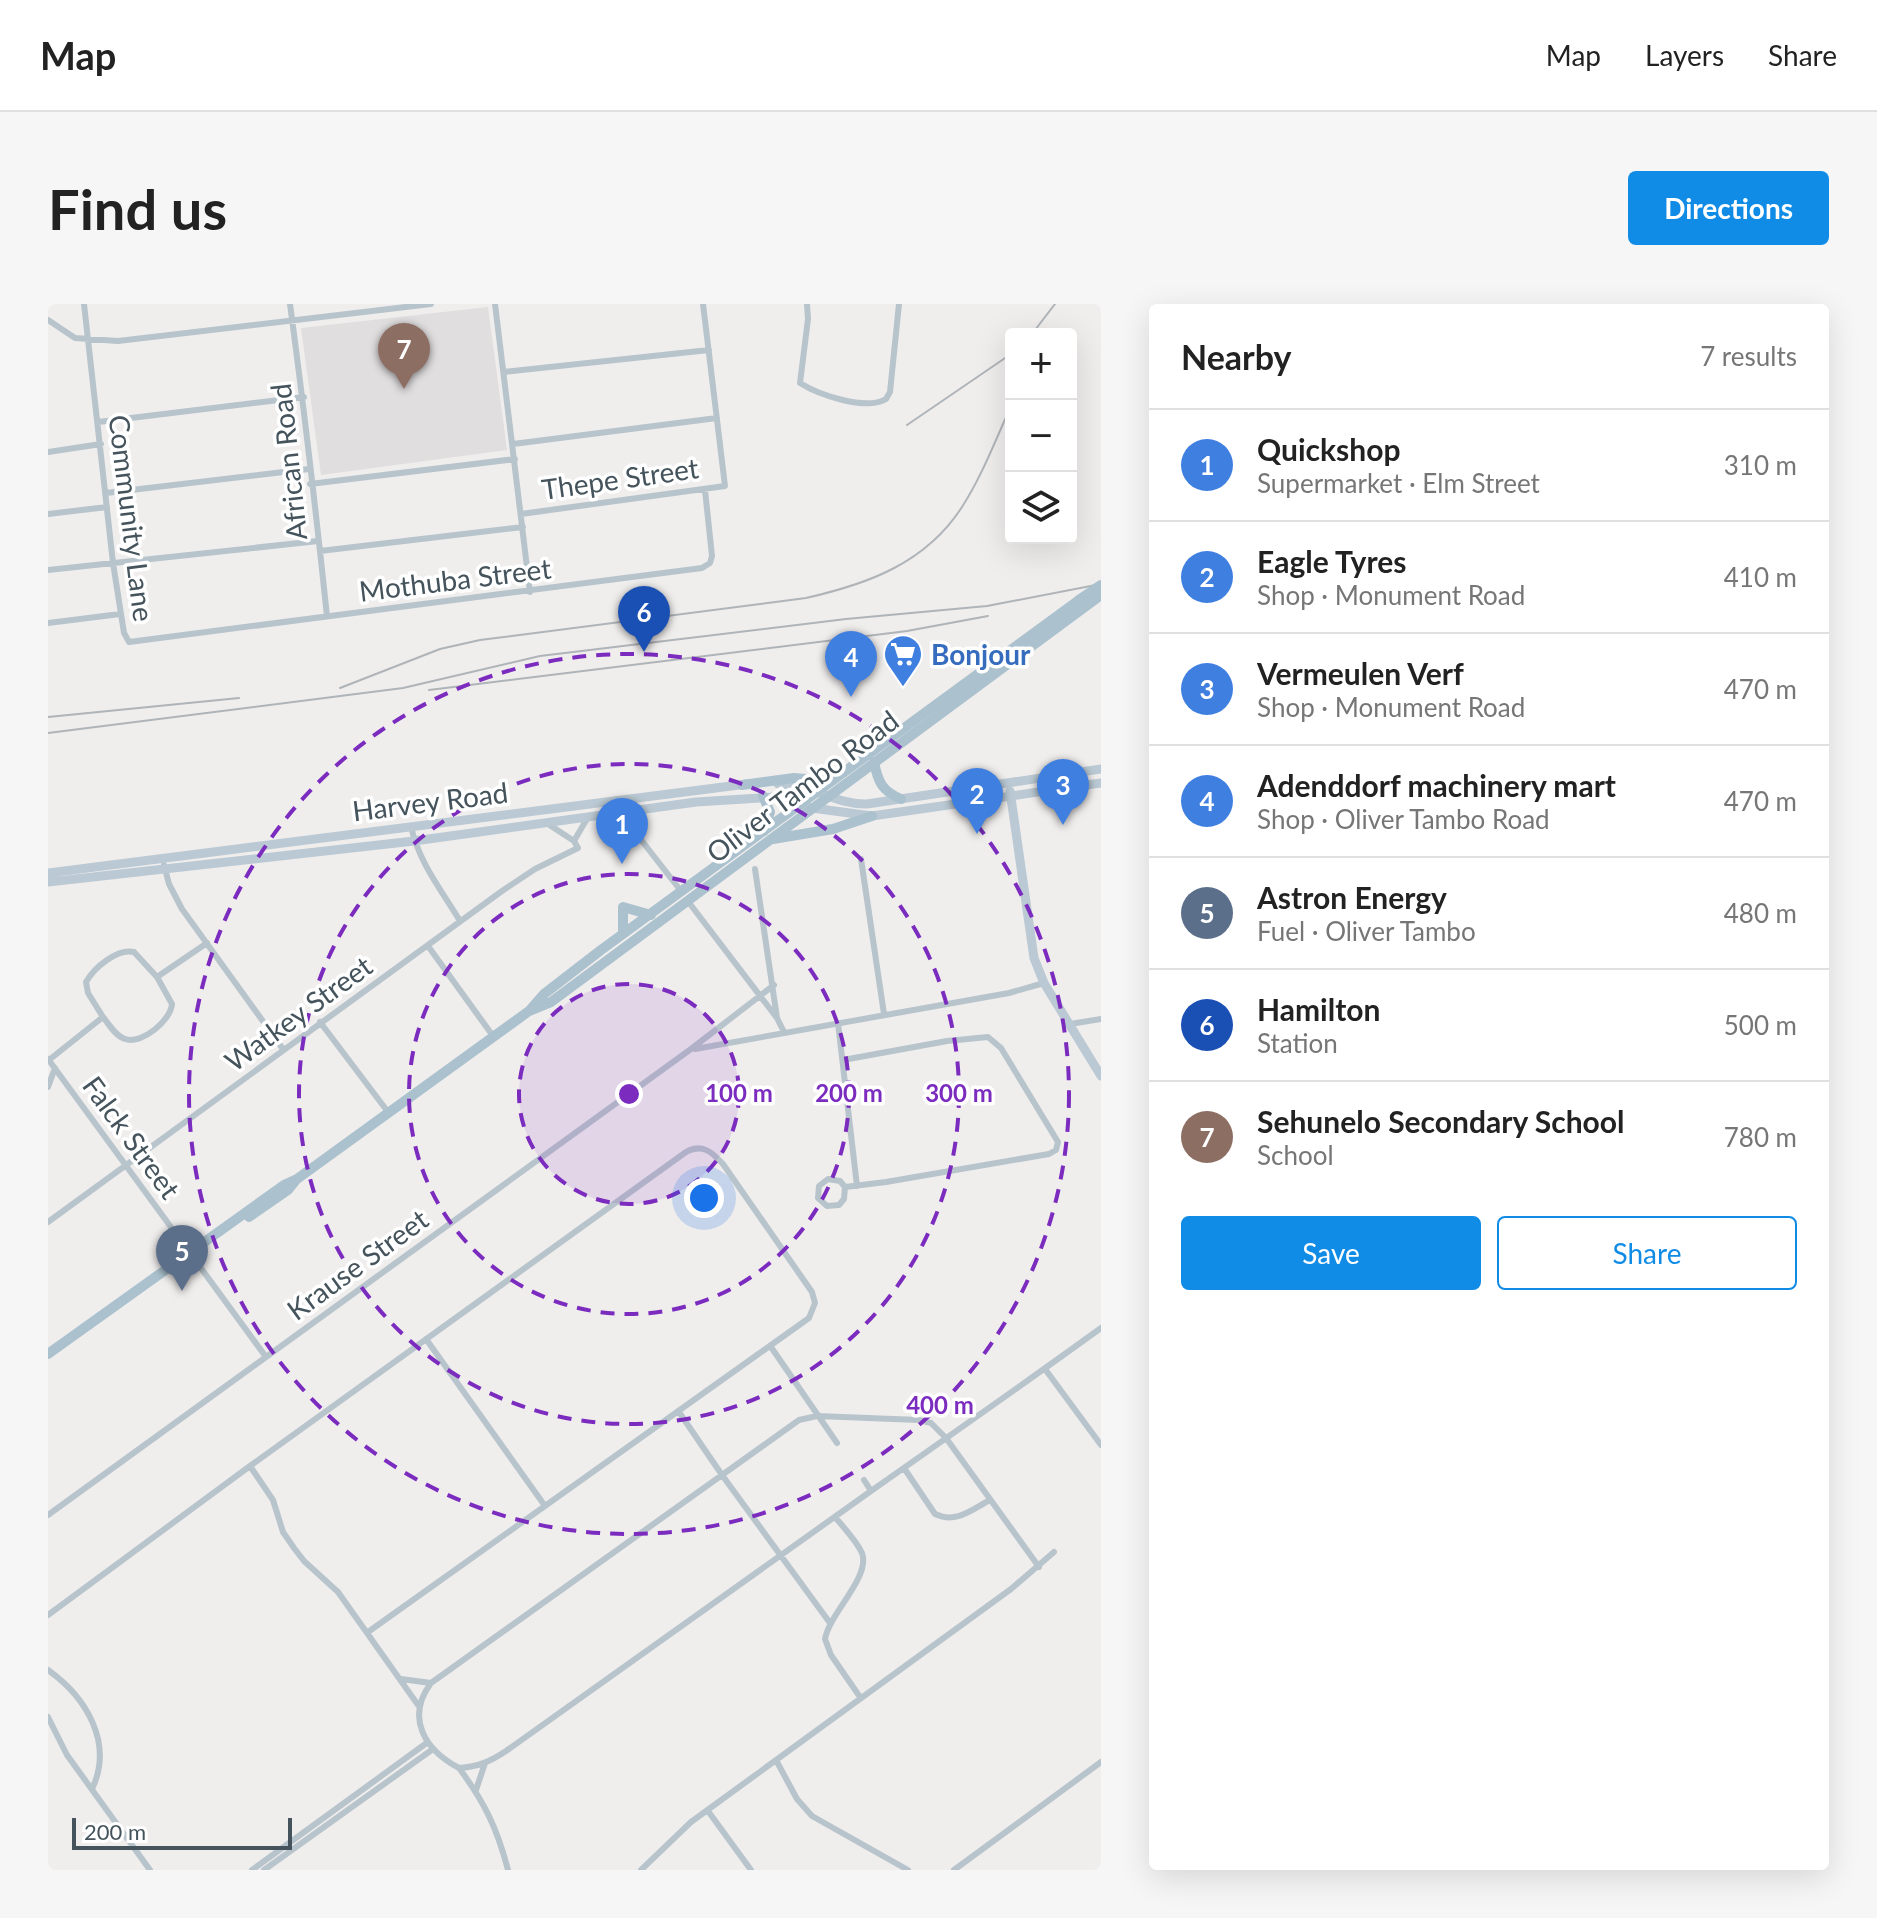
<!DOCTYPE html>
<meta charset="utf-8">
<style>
body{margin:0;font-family:Lato,sans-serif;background:#f6f6f6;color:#222}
.controls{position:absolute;right:24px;top:24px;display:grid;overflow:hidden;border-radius:8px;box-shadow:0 8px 32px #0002}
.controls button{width:72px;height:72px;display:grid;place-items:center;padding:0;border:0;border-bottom:2px solid #e0e0e0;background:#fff;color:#222;font:40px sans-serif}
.scale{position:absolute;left:24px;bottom:20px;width:220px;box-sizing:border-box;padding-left:8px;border:4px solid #45545c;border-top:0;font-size:22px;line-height:28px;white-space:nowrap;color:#45545c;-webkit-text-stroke:6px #fff;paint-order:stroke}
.you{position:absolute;left:656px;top:894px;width:28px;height:28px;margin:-20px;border:6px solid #fff;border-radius:50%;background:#1a73e8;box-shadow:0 0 0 12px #1a73e833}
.badge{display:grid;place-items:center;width:52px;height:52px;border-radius:50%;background:#108ce7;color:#fff;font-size:26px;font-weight:700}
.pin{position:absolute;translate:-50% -66px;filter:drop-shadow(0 2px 4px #0008)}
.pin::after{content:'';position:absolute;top:42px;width:28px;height:24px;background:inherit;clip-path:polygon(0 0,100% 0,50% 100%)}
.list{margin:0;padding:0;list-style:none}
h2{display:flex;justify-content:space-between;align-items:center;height:104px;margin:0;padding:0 32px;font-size:34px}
h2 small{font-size:26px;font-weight:400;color:#767676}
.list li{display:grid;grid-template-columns:52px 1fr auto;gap:24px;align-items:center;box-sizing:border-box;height:112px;padding:0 32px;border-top:2px solid #e0e0e0}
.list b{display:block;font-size:30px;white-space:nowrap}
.list p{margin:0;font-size:26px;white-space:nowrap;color:#767676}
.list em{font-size:26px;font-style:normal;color:#767676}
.actions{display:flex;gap:16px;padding:24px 32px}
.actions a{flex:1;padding:18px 0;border:2px solid #108ce7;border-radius:8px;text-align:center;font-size:28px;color:#108ce7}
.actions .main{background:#108ce7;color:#fff}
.icon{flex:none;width:44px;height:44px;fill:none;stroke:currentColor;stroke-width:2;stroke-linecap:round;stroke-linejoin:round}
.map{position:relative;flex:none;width:1053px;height:1566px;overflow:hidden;border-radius:8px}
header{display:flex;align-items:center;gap:48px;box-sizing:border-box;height:112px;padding:0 40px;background:#fff;border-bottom:2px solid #e0e0e0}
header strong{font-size:38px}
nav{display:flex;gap:44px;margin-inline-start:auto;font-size:28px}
.intro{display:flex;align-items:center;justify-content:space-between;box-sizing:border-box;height:192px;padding:0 48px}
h1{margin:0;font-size:56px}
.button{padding:20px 36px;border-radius:8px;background:#108ce7;color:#fff;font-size:28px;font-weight:700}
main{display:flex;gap:48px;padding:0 48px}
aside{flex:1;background:#fff;border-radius:8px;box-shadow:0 8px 32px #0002}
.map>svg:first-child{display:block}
.education{fill:#e1dee0}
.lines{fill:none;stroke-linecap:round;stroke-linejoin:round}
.street{stroke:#b8c4cb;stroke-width:6}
.secondary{stroke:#bac9d3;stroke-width:9}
.primary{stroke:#abc2ce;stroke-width:10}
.rail{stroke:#afb4b8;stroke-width:2}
.primary-bridge{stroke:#abc2ce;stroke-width:10}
.ring{fill:none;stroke:#7b2cbf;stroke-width:4;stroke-dasharray:14 10}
.labels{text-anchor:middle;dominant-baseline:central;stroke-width:7;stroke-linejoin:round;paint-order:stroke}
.street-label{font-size:28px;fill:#45545c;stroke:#fff}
.shop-label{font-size:28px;font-weight:bold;fill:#366cbe;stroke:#fff;text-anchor:start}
.centre{fill:#7b2cbf;stroke:#fff;stroke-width:4}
.ring-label{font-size:24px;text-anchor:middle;font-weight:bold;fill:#7b2cbf;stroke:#fff;stroke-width:7;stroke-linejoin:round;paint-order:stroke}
</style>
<header>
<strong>Map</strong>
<nav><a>Map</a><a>Layers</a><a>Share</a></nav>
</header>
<div class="intro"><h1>Find us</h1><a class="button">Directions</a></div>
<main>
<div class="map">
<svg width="1053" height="1566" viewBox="0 0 1053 1566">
<rect width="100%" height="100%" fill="#f0eded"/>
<path class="education" d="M440,3L459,146L273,171L253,24Z"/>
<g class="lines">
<path class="street" d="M36,0L65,259L76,329L81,338L654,264L662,259L664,252L657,186
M242,0C256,104 268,208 279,312
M447,0L482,288
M759,0L760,15L752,79C771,91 818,107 838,95L842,88L851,0
M0,16L27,34L70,37L383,0
M456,68L661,46
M50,118L256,93
M465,140L669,114
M0,148L53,140
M262,180L467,155
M58,189L261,165
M0,210L59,203
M473,210L677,182L655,0
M272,247L475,223
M0,266L270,237
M0,319L72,310
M576,495V514L633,587
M363,522C370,557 394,587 412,617
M526,537L540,513
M813,555L836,710
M116,561L121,580L134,605L235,745
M707,565L729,714
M639,596L729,714L736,728
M380,642L445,732
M55,713L40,689L38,678C46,664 69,644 86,648L109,673
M272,718L340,808
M790,719L809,882
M1022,720L1053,715
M647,745L961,689L996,679
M0,755L218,1053
M1,756L55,713C61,720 67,732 77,735C94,741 123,716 124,700L109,673L159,639
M795,756L899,737L940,733L953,744L1010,838L1008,846L1001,850L838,878L797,883L792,877L780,875L771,882L770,894L779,902L791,901L796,895L797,883
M0,783L7,764
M0,918L454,587L487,565L530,544L526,537L500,520
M378,1035L497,1202
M723,1043L789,1139
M997,1065L1053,1141
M631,1108L674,1171L782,1319
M202,1162L225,1196L235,1228L246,1244L256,1257L290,1288L370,1401
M856,1164L887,1210C908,1220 923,1206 942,1196
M816,1176L823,1187
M0,1211L643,745L726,681
M787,1213C796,1224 808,1236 814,1249C823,1273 781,1310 777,1335L783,1351L812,1393
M991,1263L898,1134L883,1119L871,1116L769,1112L751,1116L383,1379C357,1414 377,1446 411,1464C430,1463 443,1457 458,1447L823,1187C900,1133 977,1079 1053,1024
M0,1311L202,1162L638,848C654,839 664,848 675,860L764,988L767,999L761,1014L320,1328
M0,1366C38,1393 66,1439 44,1485
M353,1375L383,1379
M0,1413L19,1451L102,1566
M728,1456L749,1495L764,1512L860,1566
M411,1464C437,1499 449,1524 460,1566
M428,1486L437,1459
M660,1507L703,1566
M204,1566L380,1438
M216,1566L385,1445
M593,1566L643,1518L963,1285L1006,1248
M906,1566L1053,1458"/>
<path class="secondary" d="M730,480C762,479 787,501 819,500L1053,465
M962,487L986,654L996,679L1053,772
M0,569L699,480
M0,578L366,537L648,498L726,493L764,504L824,512L1053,479"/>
<path class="primary" d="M826,458C830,478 834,487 853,495
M694,481L746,474L783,477
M715,492L722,508L716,527
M725,535L785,525L824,512
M575,603L603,611
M575,630V604
M482,706L496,690L553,646L1031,296
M201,913L240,886L248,876
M0,1050L236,881L249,875L481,707L503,698L1053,291"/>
<path class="rail" d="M984,30L1007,0
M859,121L963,50
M292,384L392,345L432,336L758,294C820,280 878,259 914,203C934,172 948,135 963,102
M381,386L859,327L940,312
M0,413L191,394
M0,429L355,384L492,352L798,315L939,302L1053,280"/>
<path class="primary-bridge" d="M1031,296L1053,281"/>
</g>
<circle cx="581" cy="790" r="110" fill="#7b2cbf" fill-opacity=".12"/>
<g class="ring">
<circle cx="581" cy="790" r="110"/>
<circle cx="581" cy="790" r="220"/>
<circle cx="581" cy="790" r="330"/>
<circle cx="581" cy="790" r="440"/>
</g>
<defs>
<symbol id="supermarket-pin" viewBox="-11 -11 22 30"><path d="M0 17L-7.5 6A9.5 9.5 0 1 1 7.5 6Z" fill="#3f7fe0" stroke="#fff"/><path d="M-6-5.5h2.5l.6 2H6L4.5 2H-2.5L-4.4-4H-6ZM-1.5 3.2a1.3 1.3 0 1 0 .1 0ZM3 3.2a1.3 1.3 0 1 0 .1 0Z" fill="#fff"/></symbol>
</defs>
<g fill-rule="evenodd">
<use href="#supermarket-pin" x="833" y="328" width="44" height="60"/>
</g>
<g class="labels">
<g class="street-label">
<text transform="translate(240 158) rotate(-96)">African Road</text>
<text transform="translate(572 174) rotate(-8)">Thepe Street</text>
<text transform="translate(84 214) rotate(83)">Community Lane</text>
<text transform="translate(407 275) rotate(-7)">Mothuba Street</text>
<text transform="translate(754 482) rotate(-37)">Oliver Tambo Road</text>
<text transform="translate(382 497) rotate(-7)">Harvey Road</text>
<text transform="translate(250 709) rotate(-36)">Watkey Street</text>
<text transform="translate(84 833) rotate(54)">Falck Street</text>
<text transform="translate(309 960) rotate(-36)">Krause Street</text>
</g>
<g class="shop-label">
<text x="883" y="350">Bonjour</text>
</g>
</g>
<circle cx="581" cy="790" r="12" class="centre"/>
<g class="ring-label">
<text x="691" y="798">100 m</text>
<text x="801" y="798">200 m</text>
<text x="911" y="798">300 m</text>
<text x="892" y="1110">400 m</text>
</g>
</svg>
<div class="controls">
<button>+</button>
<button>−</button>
<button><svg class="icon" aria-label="layers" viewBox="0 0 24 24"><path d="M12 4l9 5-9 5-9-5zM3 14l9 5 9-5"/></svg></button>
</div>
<div class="scale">200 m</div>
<div class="you"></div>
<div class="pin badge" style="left:574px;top:560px;background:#3f7fe0">1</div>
<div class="pin badge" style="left:929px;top:530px;background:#3f7fe0">2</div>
<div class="pin badge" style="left:1015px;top:521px;background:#3f7fe0">3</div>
<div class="pin badge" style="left:803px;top:393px;background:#3f7fe0">4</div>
<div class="pin badge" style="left:134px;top:987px;background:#5c6f8a">5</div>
<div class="pin badge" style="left:596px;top:348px;background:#1a4fb4">6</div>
<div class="pin badge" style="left:356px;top:85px;background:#8d6e63">7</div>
</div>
<aside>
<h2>Nearby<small>7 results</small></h2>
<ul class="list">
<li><span class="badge" style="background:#3f7fe0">1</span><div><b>Quickshop</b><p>Supermarket · Elm Street</p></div><em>310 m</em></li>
<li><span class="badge" style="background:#3f7fe0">2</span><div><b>Eagle Tyres</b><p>Shop · Monument Road</p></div><em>410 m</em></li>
<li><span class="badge" style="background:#3f7fe0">3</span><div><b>Vermeulen Verf</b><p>Shop · Monument Road</p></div><em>470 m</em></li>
<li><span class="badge" style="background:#3f7fe0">4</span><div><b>Adenddorf machinery mart</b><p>Shop · Oliver Tambo Road</p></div><em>470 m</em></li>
<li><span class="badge" style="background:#5c6f8a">5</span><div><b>Astron Energy</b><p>Fuel · Oliver Tambo</p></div><em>480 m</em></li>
<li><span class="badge" style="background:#1a4fb4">6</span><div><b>Hamilton</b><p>Station</p></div><em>500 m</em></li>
<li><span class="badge" style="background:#8d6e63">7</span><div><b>Sehunelo Secondary School</b><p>School</p></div><em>780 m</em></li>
</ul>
<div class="actions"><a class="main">Save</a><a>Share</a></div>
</aside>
</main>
